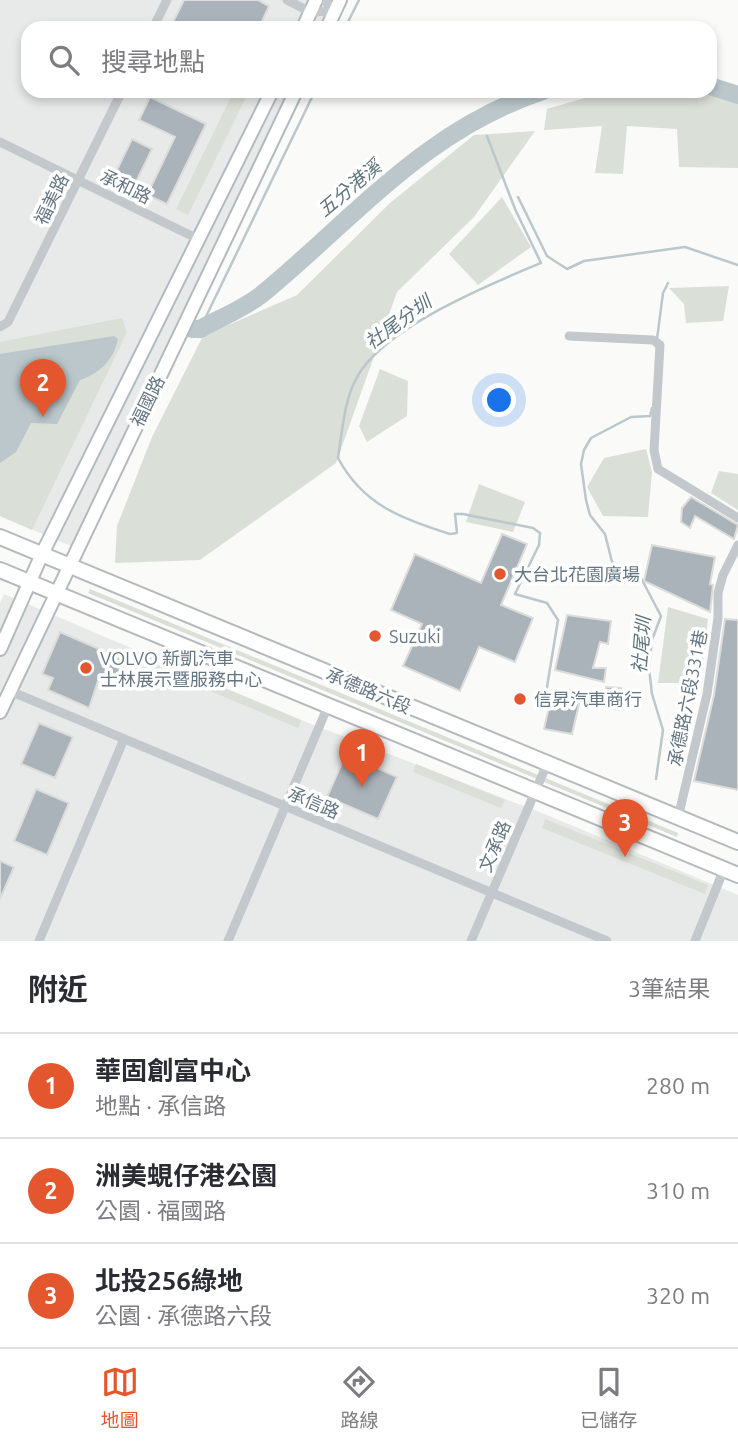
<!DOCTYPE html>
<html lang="zh-TW">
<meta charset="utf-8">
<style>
body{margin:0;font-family:Ubuntu,"Noto Sans TC",sans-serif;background:#f2f2f3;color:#2b2b33}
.you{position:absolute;left:500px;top:401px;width:24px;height:24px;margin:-18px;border:5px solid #fff;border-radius:50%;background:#1a73e8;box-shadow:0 0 0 10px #1a73e833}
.badge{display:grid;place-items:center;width:46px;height:46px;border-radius:50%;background:#e4572e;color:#fff;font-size:23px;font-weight:700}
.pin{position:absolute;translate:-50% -58px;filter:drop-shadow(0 2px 4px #0008)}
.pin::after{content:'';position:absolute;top:37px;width:24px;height:21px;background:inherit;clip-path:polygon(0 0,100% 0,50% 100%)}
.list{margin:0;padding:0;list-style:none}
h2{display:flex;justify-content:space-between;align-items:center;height:91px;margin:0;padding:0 28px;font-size:30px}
h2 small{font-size:23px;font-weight:400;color:#7c7c81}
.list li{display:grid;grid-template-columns:46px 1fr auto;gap:21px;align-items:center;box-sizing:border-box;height:105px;padding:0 28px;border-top:2px solid #e1e1e2}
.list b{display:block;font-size:26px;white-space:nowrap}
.list p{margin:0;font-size:23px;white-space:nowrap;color:#7c7c81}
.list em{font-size:23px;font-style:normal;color:#7c7c81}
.icon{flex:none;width:38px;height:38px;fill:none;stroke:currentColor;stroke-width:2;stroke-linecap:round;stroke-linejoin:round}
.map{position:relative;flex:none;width:738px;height:941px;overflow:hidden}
.search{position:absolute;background:#fff;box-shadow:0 4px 10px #0003;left:21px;right:21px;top:21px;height:77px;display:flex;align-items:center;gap:18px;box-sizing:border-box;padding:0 24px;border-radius:21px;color:#7c7c81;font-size:26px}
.sheet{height:406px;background:#fff}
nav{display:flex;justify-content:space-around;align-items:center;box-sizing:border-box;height:98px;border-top:2px solid #e1e1e2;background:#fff;font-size:19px;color:#7c7c81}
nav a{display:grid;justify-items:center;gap:4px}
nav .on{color:#e4572e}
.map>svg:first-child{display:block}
.built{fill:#e8e9e9}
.green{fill:#dadfd7}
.water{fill:#bbc7cb}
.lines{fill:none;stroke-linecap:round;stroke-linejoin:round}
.stream{stroke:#bbc7cb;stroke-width:2.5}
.river{stroke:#bbc7cb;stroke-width:18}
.building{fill:#aab3b9;stroke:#dcdcda;stroke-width:2}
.secondary-casing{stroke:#b3babf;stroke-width:16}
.primary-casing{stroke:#b5babe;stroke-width:18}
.street{stroke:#c3c8cc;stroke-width:9}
.secondary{stroke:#fff;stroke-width:12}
.primary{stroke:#fff;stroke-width:14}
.poi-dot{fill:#e4572e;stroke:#fff;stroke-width:2.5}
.labels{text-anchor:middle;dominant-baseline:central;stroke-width:7;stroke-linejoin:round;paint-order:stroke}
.street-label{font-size:18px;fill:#657683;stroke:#fff}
.poi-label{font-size:18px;fill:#657683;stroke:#fff;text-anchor:start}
.water-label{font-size:19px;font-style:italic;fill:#60757c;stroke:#fff}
</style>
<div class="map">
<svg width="738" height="941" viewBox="0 0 738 941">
<rect width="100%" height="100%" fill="#fafaf8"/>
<path class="built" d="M0,0H342L328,28H28V91H298L78,549L0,516Z
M4,594L301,720L542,813L738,895V941H0V603Z"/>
<path class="green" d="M234,91H249L188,215L176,209Z
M673,91H698L738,101V168L679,167L677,129L627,126L623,174L595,173L602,126L544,130L547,109L588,97Z
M535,131L474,217L397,292L336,463L200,560L115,563L117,526L152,437L203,336L297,295L390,203L474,135Z
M502,197L531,247L478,285L449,254Z
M729,286L723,321L686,323L684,304L669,288Z
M122,318L127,332L32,530L0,516V342Z
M380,369L408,381L407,416L367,442L359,426Z
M646,449L652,472L648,517L603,516L587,487L604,458Z
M719,471L738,474V510L711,493Z
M479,484L525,502L513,532L466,522Z
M90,589L678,833L677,837L88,593Z
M668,607L708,619L701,683H658Z
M138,652L301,720L298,728L135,659Z
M416,764L505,800L501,808L413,772Z
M545,819L708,885L705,894L542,828Z"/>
<path class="water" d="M114,336L118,339C113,361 100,373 80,380L57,424L31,423L16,452L0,463V354Z"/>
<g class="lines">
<path class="stream" d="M345,28L359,0
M487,136L515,209L541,263C490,284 382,328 356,379C344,401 342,433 338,458C363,505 402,519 450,534L457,533L455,514H463L533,528L540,533L539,545L515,594L547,603L558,620L546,693
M518,197L547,256L567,269L584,261L685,247L738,265
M200,329L315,91
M657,339L663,293L668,283
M652,408L650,416L631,417L591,438L584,450L581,464L586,500L590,515L605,534L612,562L641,578L661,616L652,640L649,668L652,694L663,730L656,779"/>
<path class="river" d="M710,86L738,95
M192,329H200C220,318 243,309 261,295C354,219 424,130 543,91"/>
</g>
<path class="building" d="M184,0H258L269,6L259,28H186L173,22Z
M150,97L206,124L167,204L147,195L175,137L139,120Z
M132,139L152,149L134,186L114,176Z
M691,497L738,525L734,539L695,516L690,528L681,522L682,508Z
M502,534L527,544L501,605L533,618L515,662L479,647L460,691L403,666L422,624L391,610L415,554L481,583Z
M652,545L715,557L710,584L713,585L710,612L644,581Z
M567,615L611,621L608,644L600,642L593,668H606L604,682L555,670Z
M725,619L738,620V790L694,781L714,695Z
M60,632L129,662L118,687L99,678L89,708L48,690L53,678L42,674Z
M606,687L621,688L619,710L606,707Z
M552,694L580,700L572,734L544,729Z
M39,723L73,737L55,778L21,764Z
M346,754L397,777L378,819L327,797Z
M36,789L69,803L47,855L14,841Z
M0,861L14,867L0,899Z"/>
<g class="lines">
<defs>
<path id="secondary" d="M303,28L316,0
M327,28L340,0
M0,649L42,554L272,91
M0,712L296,91"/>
<path id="primary" d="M0,537L738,842
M0,570L738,875"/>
</defs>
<use href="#secondary" class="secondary-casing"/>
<use href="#primary" class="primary-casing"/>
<path class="street" d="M287,0L310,12L335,11
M324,0L335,11
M153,28L167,0
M0,142L200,240
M0,327L8,322L122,91
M569,336L653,340L660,345L654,450L658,469L738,518
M10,691L607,941
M678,818L707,694L718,618V593L723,575L738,545
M39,941L124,739
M228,941L328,706
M471,941L547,764
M695,941L724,869"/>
<use href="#secondary" class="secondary"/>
<use href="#primary" class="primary"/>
</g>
<g class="poi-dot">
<circle cx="500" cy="574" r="7"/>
<circle cx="375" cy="636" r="7"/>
<circle cx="86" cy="668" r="7"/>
<circle cx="520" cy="699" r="7"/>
</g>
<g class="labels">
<g class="street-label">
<text transform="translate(126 186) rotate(26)">承和路</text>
<text transform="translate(51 199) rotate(-64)">福美路</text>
<text transform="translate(147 401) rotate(-64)">福國路</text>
<text transform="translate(369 690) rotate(23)">承德路六段</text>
<text transform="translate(687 698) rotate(-79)">承德路六段331巷</text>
<text transform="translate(314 802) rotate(23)">承信路</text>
<text transform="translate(494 846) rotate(-67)">文承路</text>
</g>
<g class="poi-label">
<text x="514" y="574">大台北花園廣場</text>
<text x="389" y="636">Suzuki</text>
<text x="100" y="658">VOLVO 新凱汽車<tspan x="100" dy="21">士林展示暨服務中心</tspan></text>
<text x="534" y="699">信昇汽車商行</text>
</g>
<g class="water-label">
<text transform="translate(349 188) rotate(-40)">五分港溪</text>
<text transform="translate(398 322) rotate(-36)">社尾分圳</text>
<text transform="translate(641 645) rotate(-85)">社尾圳</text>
</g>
</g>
</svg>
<div class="you"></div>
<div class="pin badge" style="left:362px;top:787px">1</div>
<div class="pin badge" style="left:43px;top:417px">2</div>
<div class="pin badge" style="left:625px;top:857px">3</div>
<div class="search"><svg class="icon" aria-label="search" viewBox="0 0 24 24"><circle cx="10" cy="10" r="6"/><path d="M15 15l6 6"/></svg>搜尋地點</div>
</div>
<section class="sheet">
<h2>附近<small>3筆結果</small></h2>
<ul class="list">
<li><span class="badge">1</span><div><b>華固創富中心</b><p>地點 · 承信路</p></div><em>280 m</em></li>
<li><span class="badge">2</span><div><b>洲美蜆仔港公園</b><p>公園 · 福國路</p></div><em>310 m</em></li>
<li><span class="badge">3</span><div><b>北投256綠地</b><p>公園 · 承德路六段</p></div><em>320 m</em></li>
</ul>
</section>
<nav>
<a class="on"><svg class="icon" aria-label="map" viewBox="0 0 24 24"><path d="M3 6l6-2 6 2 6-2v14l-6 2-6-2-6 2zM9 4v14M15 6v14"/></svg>地圖</a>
<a><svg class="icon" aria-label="directions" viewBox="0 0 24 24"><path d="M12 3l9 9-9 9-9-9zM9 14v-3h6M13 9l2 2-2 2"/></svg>路線</a>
<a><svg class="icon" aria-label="saved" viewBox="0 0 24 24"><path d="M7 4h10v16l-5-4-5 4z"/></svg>已儲存</a>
</nav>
